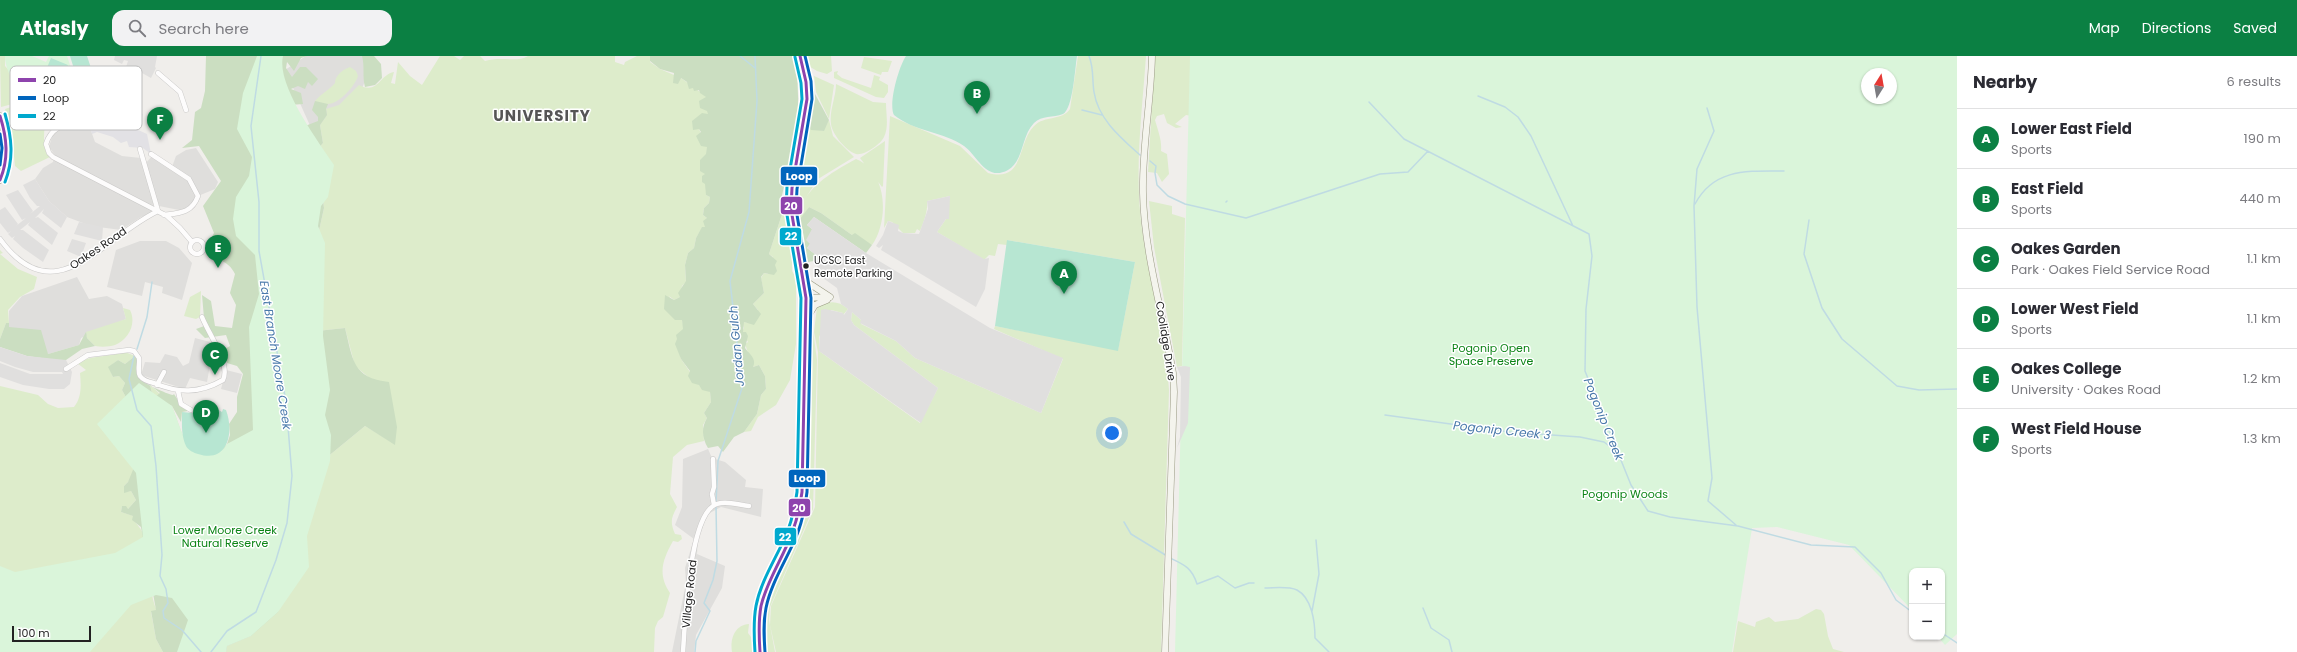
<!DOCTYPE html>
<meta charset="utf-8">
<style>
body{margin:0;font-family:Poppins,sans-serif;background:#f2f2f3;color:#2b2b33}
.controls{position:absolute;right:12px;bottom:12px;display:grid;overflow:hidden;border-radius:8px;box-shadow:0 1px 3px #0004}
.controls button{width:36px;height:36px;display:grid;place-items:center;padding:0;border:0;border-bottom:1px solid #e1e1e2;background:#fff;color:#2b2b33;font:20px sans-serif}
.compass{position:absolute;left:1861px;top:12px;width:36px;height:36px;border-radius:50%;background:#fff;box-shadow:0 1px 3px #0004;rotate:11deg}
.scale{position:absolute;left:12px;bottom:10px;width:79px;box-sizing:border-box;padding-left:4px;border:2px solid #222;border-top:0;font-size:11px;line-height:14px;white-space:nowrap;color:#222;-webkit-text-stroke:3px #fff;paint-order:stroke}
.you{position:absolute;left:1112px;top:377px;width:14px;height:14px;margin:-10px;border:3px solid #fff;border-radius:50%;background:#1a73e8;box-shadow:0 0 0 6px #1a73e833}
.badge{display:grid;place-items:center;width:26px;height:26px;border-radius:50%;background:#0b8043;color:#fff;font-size:13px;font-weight:700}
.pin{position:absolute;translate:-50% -33px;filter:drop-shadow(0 1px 2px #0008)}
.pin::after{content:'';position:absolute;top:21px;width:14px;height:12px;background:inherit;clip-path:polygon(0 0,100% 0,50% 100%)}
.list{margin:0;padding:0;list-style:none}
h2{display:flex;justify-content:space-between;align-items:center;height:52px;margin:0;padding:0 16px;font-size:17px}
h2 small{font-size:13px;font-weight:400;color:#7c7c81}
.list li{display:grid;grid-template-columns:26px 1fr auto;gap:12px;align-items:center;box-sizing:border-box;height:60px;padding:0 16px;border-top:1px solid #e1e1e2}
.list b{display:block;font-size:15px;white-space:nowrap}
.list p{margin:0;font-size:13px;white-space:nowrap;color:#7c7c81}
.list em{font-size:13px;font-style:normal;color:#7c7c81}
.icon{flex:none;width:22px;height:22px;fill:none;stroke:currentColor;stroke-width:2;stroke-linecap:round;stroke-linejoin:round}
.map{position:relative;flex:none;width:1957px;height:596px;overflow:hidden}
header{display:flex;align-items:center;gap:24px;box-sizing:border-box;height:56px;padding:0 20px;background:#0b8043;color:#fff}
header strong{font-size:19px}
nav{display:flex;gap:22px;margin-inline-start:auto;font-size:14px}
.search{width:280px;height:36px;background:#f2f2f3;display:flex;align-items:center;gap:10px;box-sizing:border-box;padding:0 14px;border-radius:12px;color:#7c7c81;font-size:15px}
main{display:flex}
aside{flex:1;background:#fff}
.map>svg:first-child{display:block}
.residential{fill:#dfdedc}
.grass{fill:#ddeccb}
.forest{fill:#cbdec1}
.park{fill:#daf5da;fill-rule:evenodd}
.pitch{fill:#b7e6d2}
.parking{fill:#e0dfde}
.plaza{fill:#e2e1e5}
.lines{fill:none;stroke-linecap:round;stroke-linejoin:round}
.stream{stroke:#bfdbe3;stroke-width:1.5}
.street-casing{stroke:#c9c8c7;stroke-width:5.5}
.secondary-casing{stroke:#999a82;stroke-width:7}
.street{stroke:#fdfcfc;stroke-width:4.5}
.secondary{stroke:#f4f4ed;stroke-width:6}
.bus-1-casing{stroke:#fff;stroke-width:6}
.bus-2-casing{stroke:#fff;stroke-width:6}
.bus-3-casing{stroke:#fff;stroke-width:6}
.bus-1{stroke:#8e44ad;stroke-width:3}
.bus-2{stroke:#0065bd;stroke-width:3}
.bus-3{stroke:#00a9ce;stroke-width:3}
.bus-dot{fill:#222;stroke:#fff;stroke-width:1.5}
.labels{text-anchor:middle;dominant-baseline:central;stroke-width:3;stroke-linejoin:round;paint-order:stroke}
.bus-label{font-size:10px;fill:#222;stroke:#fff;text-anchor:start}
.street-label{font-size:11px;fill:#222;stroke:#fff}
.park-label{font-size:11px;fill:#0c8416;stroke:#fff}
.water-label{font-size:12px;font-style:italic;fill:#4a7aab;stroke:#fff}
.district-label{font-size:15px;font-weight:bold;letter-spacing:1px;fill:#555;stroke:#fff}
.key{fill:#fff;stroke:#bdbdbd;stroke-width:1}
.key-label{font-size:11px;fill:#222}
.line-badge{stroke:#fff;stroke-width:1.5}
.badge-label{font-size:11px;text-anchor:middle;font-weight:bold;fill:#fff}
</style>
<header>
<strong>Atlasly</strong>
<div class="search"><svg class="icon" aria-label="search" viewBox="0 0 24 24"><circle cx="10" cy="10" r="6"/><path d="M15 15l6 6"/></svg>Search here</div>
<nav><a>Map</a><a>Directions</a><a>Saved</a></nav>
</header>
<main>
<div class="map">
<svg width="1957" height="596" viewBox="0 0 1957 596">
<rect width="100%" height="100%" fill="#f0eeeb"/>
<path class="residential" d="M306,0H364L367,20L355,50L312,74L285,14Z
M81,67L90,72L95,86L122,100L141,102L154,143L151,157L141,161L121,174L91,170L67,161L49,145L35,123L43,112L53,106L55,99L49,91L53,77L58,73Z
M196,92L218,126L215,133L198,140L188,153L179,154L159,150L146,107L152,100L172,111L176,100L186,94Z
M140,185H166L179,192L192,207L182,244L162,237L163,231L145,226L142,240L107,231L116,194Z
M77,221L89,243L107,240L122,248L126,263L81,282L79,289L48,298L9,271V255L22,240Z
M195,282L214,287L207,326L190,322L185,333L141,319L145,306L160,307L165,298L177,301L183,310L189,307Z
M226,314L242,318L237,337L221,333Z
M708,393L712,402L725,406L746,424L745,431L763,433L761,461L721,451L708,458L698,483L697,498L725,510L722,532L696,579L694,596H672L686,527L685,512L694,483L675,469L682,451L683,403Z"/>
<path class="grass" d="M0,0H5V10L31,38L39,39V41L1,51Z
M440,0H454L460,4L464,0H480L485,5C502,0 517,7 528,0H615V6L624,9L625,6L637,0H650V6L660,13L681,22L707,41L709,58L699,73L707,91L706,139L710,141L709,147L704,152L703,159L707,162L705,171L702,172L696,182L694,192L688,197L685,209L686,226L682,230L680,241L674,244L669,240L682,264L684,273L677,283L681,303L699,329L710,336L711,346L704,357L707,362L703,369L704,385L687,389L673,401L670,438L677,451C671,462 670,466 675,478L681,479L682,483L678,486L673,485C663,503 657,518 670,537L663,561L658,565L655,572L654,596H226L227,590L251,580L320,407L365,370L395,388L372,324L355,310L345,272L317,275L313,202L324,152L317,94L323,87L320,69L327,59L326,53L339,49L359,29C378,39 379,19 394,16L391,27L395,28L398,6L410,20L422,29Z
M805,0H831L832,15L827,18L817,15L807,9Z
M1078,0H1146C1142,57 1134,116 1142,173C1149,227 1166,279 1169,334L1161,596H776L770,569L771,550L815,451L818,296L814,276L817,251C828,245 838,244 848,253L843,259V257L831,254L819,281V295L920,367L938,332L854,269L851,264L852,256L861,264V268L896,285L915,302L1041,357L1063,303L994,273L995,270L1118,294L1135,206L1007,184V189L998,188L995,200L989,199L984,204L937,176L946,163L950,140L927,145C928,155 924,165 920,175L917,173L915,177H903L892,166L888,165L884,172L890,60L960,90L988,117C1025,127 1017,87 1034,70C1045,59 1062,65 1070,53Z
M1155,0H1216L1192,60L1186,59L1175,68L1182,71L1176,72L1167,67L1164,58L1157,60L1155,64C1158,75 1162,84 1161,95L1167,98L1169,118L1162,126L1157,117L1148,116Z
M864,1L892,5L888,16H882L881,19L861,12Z
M350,11L356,15L358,20C355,30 339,48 328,48C324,48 319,46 315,45C322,37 329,34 335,27C335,19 344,13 350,11Z
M838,15L837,18L842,22L871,32L874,19L880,21L879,24L888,29V36L884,42L876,41L834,22V16Z
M814,20L834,29L829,63L816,36Z
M836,28L873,46L886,47C886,58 889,71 884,81C881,88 864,100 856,98C846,95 832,78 831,68C829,55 836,41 836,28Z
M33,44L32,47L47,56C45,70 40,90 50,101L21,115L15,110L11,71L5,53Z
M829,64L833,80L854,101L818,123L795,158L796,128L807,67L808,70L823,75Z
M885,85L883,130L882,131L860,102Z
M856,103C888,116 889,165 872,189L852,179L821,157L809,151L800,165L796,163C805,131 829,118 856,103Z
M1149,145L1172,150V158L1185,162L1182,310L1177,311L1154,191Z
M783,155H787L792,189V215L796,222V288L790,324L776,349L758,361L751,375L744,376L757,358L761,339L766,333L765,320L759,309L753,311L745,288L748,286L742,276L744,272L743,268L744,266L748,267L758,254L753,248L764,237L761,222L764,217L768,218L773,201L769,198Z
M0,194L3,197L0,198L18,213L37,221L34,233L20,241L8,254L9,267H6L0,283Z
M201,235L200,261L196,263L184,260L190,241Z
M123,252L130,254C137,268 128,284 115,289C109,291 101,291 95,290L87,282L86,276L126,263Z
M813,275L817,304L813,453L770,551L769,564L775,596H764L762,565L767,538L798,477L805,449L810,293Z
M125,296L135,300L125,308L118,304L109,311L113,321L119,320L125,327L122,334L128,345L152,337L150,329L160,338L154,343L159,349L172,350L187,391L193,396L212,399L220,396L227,388L239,386L255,392L229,412L239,427L229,438L240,451C234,470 218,482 228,502L232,497L255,507L249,516L259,522L257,530L260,533L254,538L242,556L224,568L207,567L193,578L174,543L162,513L168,498L194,475L189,469L196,464L185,455C176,421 174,383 152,354H140L133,361L135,375L142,382C138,396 137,420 124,430V436L131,435L136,444L127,454L125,450H122L121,456L134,460L133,464C157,485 144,527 157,555L151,556L156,583L163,596H0V330L38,339L48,348L58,352L74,351C82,341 81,329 80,317L86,314L77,307C92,299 109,301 125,296Z
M1816,553L1821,554L1824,558L1828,580L1833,593L1844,596H1733L1738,565L1755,571L1756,566L1769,561L1775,566L1798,563Z
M749,568L748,577L751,581L754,596H732C730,584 734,569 749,568Z"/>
<path class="forest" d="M206,0H307L301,2L294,15L287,6L286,12L292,21L300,11H306L318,23L312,30L308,26L305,33L298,30L291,33L301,37L303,48L290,49L305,70L318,65V61L312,54L315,45L328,48L326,53L327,59L320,69L323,87L317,94L324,152L313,202L317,275L345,272C353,303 352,322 389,326L397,371L395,389L365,370L320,407L278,556L251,580L227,590L226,596H163L156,583L151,555L156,554L141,471L132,464L133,460L121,456L122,450H126L128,453L136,444L131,435L124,437V430L128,426L135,409L179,433L239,386L227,388L230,379L229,368L237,356V341L243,318L237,310L227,307L223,294L230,290L226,279L205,282L196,273L207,269L204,262L202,239L211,245L215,270L232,272L236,249L230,237L235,218C227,202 216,206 205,194L214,177L203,150L221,125L199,90L182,92L192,84L195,56L201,52L205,35Z
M362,0H374L381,8L382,22L375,29L365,31C362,20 365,11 362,0Z
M650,0H794L797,12L799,67L794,104L789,110L781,143L783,155L769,198L777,205L775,209L777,215L774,219L764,217L761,221L764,237L753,248L761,258L754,269L744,266L743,276H746L748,280L745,292C749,298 757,302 753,311L759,309L765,320L766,333L761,339L757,358L744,376L734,381L723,396L718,390L708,392C702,382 701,372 707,362L704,357L711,346L710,336L702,334L699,329L692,327L688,320L690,315L681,303L675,288L677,283L676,279L683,273L682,264H675L664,253L665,239L674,244L680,241L678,237L686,225L685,209L688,197L694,192L696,182L702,171H705L703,165L707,162L703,159L704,152L709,147L710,141L706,139L705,128L702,126V120L705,118L700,115V104L706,98L707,91L701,90L696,80L701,76L699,73L693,74L692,65L702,57L708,58L707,55L700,52L699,45L706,41L700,37L699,34L694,35L693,32L689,33L687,26L681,22L678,28L673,27L674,17L660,13L650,5Z
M812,20L815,38L829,64L824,75L811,74C806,67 811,35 810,22Z
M809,151L821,157L852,179L855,177L872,189L866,197L814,161L807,169L812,173L810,188L807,192L816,199L814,205L808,206L797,167Z
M6,267H9V271L41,274L48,298L79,289L86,276L87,282L95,290L82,293L66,304H56L27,300L0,291V283Z
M135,300C140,306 136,315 139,322C142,327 167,338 173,339L174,338L181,349L188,355L182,356L181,366L172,350L154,342L160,337L150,329L152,337L128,345L122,334L125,327L119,320L113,321L108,311L118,304L125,308Z"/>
<path class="park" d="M5,0H32L46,6L49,0H67L73,18L66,31C57,34 47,39 38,39C19,40 5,17 5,0Z
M257,0H283C276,29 318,85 334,109L328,141L321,150L318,170L325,187L323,280L330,334L325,359L331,379L330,405L307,480L309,511L278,556L251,580L227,590L226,596H177L188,564L172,542L156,539L131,549L90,596H0V510L15,516L115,497L143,481L136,417L97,368L139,327L172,350L187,391L193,396L224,393L227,388L253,374L249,271L259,238L255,199L236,180L233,163L236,141L249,120L252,101L237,73L243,37Z
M1190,0H1957V578L1945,589L1938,581H1942V515H1912V554L1849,489L1777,471L1752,472L1732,596H1175ZM1867,18H1891V42H1867Z"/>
<path class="pitch" d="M70,0H87L91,12L75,16Z
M906,0H1077C1075,12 1073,53 1063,58C1053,62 1042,59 1034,67C1021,80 1024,105 1008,114C986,126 978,100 964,90C944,76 913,75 894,59C888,48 899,10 906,0Z
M51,2L68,9L60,27L44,19Z
M1007,184L1135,206L1118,295L995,270Z
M217,350V353L222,356L223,353L226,354C234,375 229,408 198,398C194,397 188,394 186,390C181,379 182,368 182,356L193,357L194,353Z"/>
<path class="parking" d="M115,0H157L155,11L156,12L151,22L142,17L141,19L126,11L128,5L124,4L122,8L114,4Z
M35,123L49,145L67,161L61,172L42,157L44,153L35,162L38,161L58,177L52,189L28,169L30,166L20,174H23L49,194L43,206L23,192L13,183L15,180L12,182L8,178L11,175L8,177L0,167V154L5,151L18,168L16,170L26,162L22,164L6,139L18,134L33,155L30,158L40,150H37L30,142L23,129Z
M950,140L949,163H946L937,176L984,203L989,202L985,233L976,251L881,194L883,189L879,192L876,190L883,179L888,165L899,169L898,175L903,177L919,178L928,153L927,145Z
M814,161L866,197L990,272L1063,302L1041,357L915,302L896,285L860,267L861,264L852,256L851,264L854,269L938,332L921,367L819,295L821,254L825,253L843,257L844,259L848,253L841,248L837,232L816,217L819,213L814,206L816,199L807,192L810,188L806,184L812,173L807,169Z
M79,166L103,171L102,185L74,178Z
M72,183L86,187L81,201L67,195Z
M0,291L27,300L66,304L72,316L70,328L64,333H49L23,329L0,321V307L30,318H63L62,316H33L15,311L0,305Z
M1185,310L1190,311L1188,367L1177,392L1180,381L1181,321L1177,311Z"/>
<path class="plaza" d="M97,36V40L106,44L108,42L135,58L137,56L143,58L136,73L147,78L151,98L143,92L129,91L127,85L121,87L113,81L97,76L92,78L90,72L81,67L80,64L84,62L83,56L73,58V56L91,51L89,44L93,42Z"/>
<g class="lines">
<path class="stream" d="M740,0L755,12
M1089,0C1094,12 1092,24 1094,36C1098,63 1121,82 1140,99
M1478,40L1505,51L1518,61L1531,80L1573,170
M1369,46L1404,83L1589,178L1592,200L1586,253L1585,315L1631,429L1648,455L1670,461L1738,470L1811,489L1855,491L1881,517L1896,544L1912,556
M1707,52L1714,75L1697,113L1694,150L1697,251L1712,422L1708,445L1736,469
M1082,54L1102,59
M1150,105L1156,110L1155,117L1157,129L1168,140L1185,148L1246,162L1380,118L1408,116L1428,95
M1226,146L1227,145
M1695,148C1714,112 1748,115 1784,115
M1809,164L1804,198L1822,252L1842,283L1897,330L1919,334L1957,333
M137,293L147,261L152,226
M134,300L129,323L137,354L151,370L156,410L162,499L160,520L166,533L168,547L163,555L164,562L182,574L201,596
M1385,359L1509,376L1580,381L1604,386L1616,395
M809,398L812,284
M716,447L718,405L742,332L730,225L749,156L757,45L755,0
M1124,466L1131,478L1167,500
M1170,502C1185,509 1192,512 1197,528L1218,520L1235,532L1249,527H1254
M1265,532C1275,532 1288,530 1297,534C1312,542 1315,566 1315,582L1329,596
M1423,552L1431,572L1449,584L1452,596
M1312,555L1319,518L1316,484
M764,560L765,596
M1942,577L1957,587
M211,596L227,575L256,556L276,504L287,467L292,420L286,346L259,195V146L251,70L261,0
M695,596L696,585L710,555L704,547L713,524L717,505L716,450"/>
<defs>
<path id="street" d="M158,17L180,36L186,54
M79,65C64,69 51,71 46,88L49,97L53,101L167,160L180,172L192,186
M140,93L158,155
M151,98L189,123L198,140C192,157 180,157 164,159
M0,183C55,259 101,182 158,155
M190 191a7 7 0 1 1 14 0a7 7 0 1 1-14 0Z
M66,313L88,299L129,294L134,295L139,302C140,307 137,315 140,320C143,324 149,326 154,327C178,337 199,338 223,324C231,308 208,277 202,261
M157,329L164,316
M178,335L181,348L191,354
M713,403L714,431L712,438L714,449
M683,596C685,567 689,466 713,450C722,443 738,449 749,450"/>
<path id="secondary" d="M1152,0C1151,46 1142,91 1143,137C1144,196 1163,258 1173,317L1174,336L1165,596
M0,60C8,82 10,103 0,124
M804,224L830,241
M806,242L828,241
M807,262L815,249L827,244
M760,596C748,528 798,498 802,436L806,242L791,153L792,132L807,43L806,26L800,0"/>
</defs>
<use href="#street" class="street-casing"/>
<use href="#secondary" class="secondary-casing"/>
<use href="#street" class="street"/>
<use href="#secondary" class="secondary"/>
<defs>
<path id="bus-1" d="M0,60C7,82 9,102 0,124
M760,596C759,581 758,566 761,550C767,524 783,502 792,477C797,464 800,450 802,436L806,242L791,153L792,132L807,43L806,26L800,0"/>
<path id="bus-2" d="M0,78L2,92L0,109
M765,596C764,581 763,567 766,552C771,527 786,505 796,481C802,467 805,452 807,436L811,242L796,153L797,133L812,43L811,25L805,0"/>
<path id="bus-3" d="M5,126C14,103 12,82 5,58
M755,596C754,581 753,566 756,550C761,524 777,501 787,477C792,464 795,450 797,436L801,242L786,153L787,131L802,43L801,27L795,1"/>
</defs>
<use href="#bus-1" class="bus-1-casing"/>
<use href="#bus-2" class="bus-2-casing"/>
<use href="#bus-3" class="bus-3-casing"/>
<use href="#bus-1" class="bus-1"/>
<use href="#bus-2" class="bus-2"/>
<use href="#bus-3" class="bus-3"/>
</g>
<circle class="bus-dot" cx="806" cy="210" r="3.5"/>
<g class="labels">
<g class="bus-label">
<text x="814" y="204">UCSC East<tspan x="814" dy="13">Remote Parking</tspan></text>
</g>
<g class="street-label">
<text transform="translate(98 192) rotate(-34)">Oakes Road</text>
<text transform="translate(1166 285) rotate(81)">Coolidge Drive</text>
<text transform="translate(689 538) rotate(-84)">Village Road</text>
</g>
<g class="park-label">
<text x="1491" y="292">Pogonip Open<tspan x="1491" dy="13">Space Preserve</tspan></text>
<text x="1625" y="438">Pogonip Woods</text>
<text x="225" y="474">Lower Moore Creek<tspan x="225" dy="13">Natural Reserve</tspan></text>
</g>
<g class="water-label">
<text transform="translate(736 290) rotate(-95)">Jordan Gulch</text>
<text transform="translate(276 299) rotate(81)">East Branch Moore Creek</text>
<text transform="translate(1604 363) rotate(68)">Pogonip Creek</text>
<text transform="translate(1502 374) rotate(6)">Pogonip Creek 3</text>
</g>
<g class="district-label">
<text x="542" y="59">UNIVERSITY</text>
</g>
</g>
<rect x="10" y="10" width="132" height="64" rx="6" class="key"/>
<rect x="18" y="22" width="18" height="4" fill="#8e44ad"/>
<rect x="18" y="40" width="18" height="4" fill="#0065bd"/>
<rect x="18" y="58" width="18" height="4" fill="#00a9ce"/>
<g class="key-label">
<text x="43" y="28">20</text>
<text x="43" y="46">Loop</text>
<text x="43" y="64">22</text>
</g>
<g class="line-badge">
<rect x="780" y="110" width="38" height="20" rx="4" fill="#0065bd"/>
<rect x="780" y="140" width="23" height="19" rx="4" fill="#8e44ad"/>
<rect x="779" y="171" width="23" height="19" rx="4" fill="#00a9ce"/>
<rect x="788" y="413" width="38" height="19" rx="4" fill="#0065bd"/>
<rect x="788" y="442" width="23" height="19" rx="4" fill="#8e44ad"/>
<rect x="774" y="471" width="23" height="19" rx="4" fill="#00a9ce"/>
</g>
<g class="badge-label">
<text x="799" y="124">Loop</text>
<text x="791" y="154">20</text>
<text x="791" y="184">22</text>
<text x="807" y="426">Loop</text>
<text x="799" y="456">20</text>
<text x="785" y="485">22</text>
</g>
</svg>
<div class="controls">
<button>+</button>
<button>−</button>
</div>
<svg class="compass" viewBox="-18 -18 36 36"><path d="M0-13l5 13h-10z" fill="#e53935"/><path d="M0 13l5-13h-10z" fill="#7c7c81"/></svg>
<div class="scale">100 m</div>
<div class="you"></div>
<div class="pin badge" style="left:1064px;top:238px">A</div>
<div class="pin badge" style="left:977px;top:58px">B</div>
<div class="pin badge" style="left:215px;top:319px">C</div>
<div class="pin badge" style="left:206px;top:377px">D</div>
<div class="pin badge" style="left:218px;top:212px">E</div>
<div class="pin badge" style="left:160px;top:84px">F</div>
</div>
<aside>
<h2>Nearby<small>6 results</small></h2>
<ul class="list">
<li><span class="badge">A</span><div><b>Lower East Field</b><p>Sports</p></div><em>190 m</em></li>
<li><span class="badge">B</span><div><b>East Field</b><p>Sports</p></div><em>440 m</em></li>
<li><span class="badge">C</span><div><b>Oakes Garden</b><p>Park · Oakes Field Service Road</p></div><em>1.1 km</em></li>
<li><span class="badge">D</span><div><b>Lower West Field</b><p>Sports</p></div><em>1.1 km</em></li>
<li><span class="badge">E</span><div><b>Oakes College</b><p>University · Oakes Road</p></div><em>1.2 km</em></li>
<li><span class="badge">F</span><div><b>West Field House</b><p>Sports</p></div><em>1.3 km</em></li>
</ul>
</aside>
</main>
